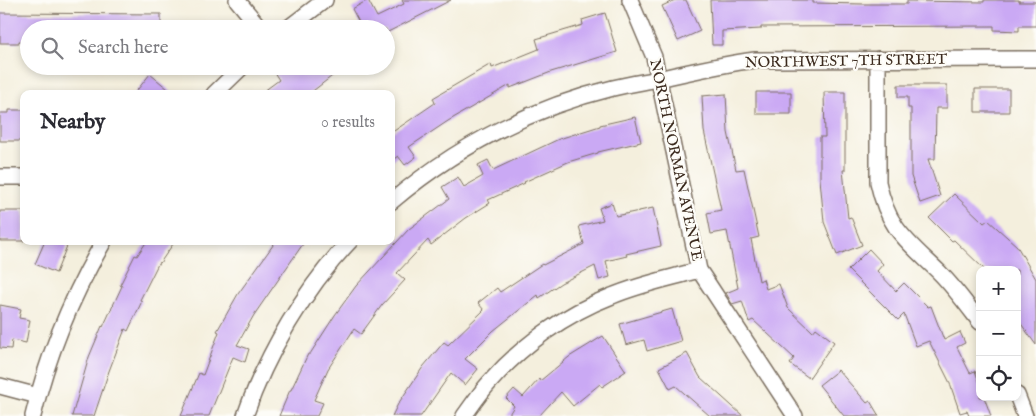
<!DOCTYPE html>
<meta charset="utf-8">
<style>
body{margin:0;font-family:"IM FELL English",serif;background:#f2f2f3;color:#2b2b33}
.controls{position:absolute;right:15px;bottom:15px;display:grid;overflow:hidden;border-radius:10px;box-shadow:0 2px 8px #0003}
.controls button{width:45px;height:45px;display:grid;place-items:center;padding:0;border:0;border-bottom:1px solid #e1e1e2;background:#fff;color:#2b2b33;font:25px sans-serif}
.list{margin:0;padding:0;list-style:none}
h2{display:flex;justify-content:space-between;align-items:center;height:65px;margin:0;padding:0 20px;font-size:21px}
h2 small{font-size:16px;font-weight:400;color:#7c7c81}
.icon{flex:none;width:28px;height:28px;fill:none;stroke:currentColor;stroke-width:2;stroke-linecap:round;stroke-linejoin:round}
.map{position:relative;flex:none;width:1036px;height:416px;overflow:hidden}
.search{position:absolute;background:#fff;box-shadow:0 2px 8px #0003;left:20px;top:20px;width:375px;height:55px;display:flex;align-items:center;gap:12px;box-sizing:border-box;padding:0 18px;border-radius:28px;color:#7c7c81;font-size:19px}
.panel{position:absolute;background:#fff;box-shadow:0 2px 8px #0003;left:20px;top:90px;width:375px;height:155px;border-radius:10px}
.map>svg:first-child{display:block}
.building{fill:#caa9f4}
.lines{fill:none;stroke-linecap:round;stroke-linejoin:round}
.street-casing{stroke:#7c6f61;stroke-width:18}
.street{stroke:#fff;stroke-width:15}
.labels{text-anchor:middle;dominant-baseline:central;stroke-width:4.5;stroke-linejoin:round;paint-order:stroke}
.street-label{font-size:15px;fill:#3b2a1e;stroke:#fdfcf7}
</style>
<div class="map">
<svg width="1036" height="416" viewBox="0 0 1036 416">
<rect width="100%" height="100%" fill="#fdfcf7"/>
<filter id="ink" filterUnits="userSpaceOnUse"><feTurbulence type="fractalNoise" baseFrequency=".02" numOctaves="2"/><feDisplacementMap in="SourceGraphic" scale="10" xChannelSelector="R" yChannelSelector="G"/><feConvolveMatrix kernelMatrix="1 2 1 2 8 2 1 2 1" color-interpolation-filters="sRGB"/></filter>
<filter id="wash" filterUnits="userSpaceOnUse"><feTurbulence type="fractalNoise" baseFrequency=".0096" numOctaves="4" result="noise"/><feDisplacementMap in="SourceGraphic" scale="20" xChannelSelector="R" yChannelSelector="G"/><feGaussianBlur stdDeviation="1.12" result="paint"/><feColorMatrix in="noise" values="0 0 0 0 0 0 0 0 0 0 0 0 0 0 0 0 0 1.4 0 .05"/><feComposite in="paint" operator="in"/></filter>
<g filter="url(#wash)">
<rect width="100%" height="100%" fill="#f4efdd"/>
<g id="blocks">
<path class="building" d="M368,0L377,17L404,4L402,0H451L386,33V29H355L361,26L352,9Z
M675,0H686L700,31L678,41L662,6Z
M710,0H813V3L863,4H907V1L984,2V0H1019V2H1036V26H1019V31L994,30V26L761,27V29L722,31V45H712Z
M0,13L161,14V29H29V41H19V43H0Z
M605,13L617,52L551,72L510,88V85L448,121L409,147L416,157L405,165L398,156L391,161V133L435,103L433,98L491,64L492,68L539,49L536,39L583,25L582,20Z
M270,66H287L291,72L299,66H345L309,94H260L279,80Z
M150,74L174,94H134Z
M898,85H947V108H936L935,159H928L940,196L920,203L911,176V108H908V97H898Z
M975,89H1009V112H975Z
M756,92H791V114H756Z
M824,92H845V170H843L848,218L851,217L862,245L837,255L824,222L820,179V137H825Z
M726,94L728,132L736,170L744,169L759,237L751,239L759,281L763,279L766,289L779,284L788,308L813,332L816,328L834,342L809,378L790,364L794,358L753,320L749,322L742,301L732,304L726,293L738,288L727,231L711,234L707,213L721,210L704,131L702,96Z
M9,110H24V141H0V113H9Z
M635,117L641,142L598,152V153L568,162L524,182L525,183L488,200L490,203L466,218L431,245L428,240L397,273L405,280L382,305L361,334L354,329L328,369L314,400L323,403L317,416H279L290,390H291L308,354H310L335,315L356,286L409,229L449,199L442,187L458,177L464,187L483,176L478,165L488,160L493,170L559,139L600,126V125Z
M954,194L984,223L988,220L1017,246L1036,279V345L1017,318V270H985L954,240L952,241L929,218Z
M612,203L616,216L653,208L661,246L626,254L627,256L606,261L610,277L599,280L595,266L561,283L539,298L538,295L493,331L465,359L478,369L465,385L451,373L421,416H392L398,404L423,367L444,342L448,345L484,310L478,303L497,288L500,292L542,264L543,265L584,244L579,226L603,220L599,208Z
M0,211H24V241H0Z
M45,241H69L56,273L35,264Z
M147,241H175L160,263L159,262L140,300L142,301L128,331L125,329L109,371L94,416H72L89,357L102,326L103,327L122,286L120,285L135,255L137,256Z
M276,241H305L254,315L237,345L249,349L245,362L233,357L209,416H181L199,373L203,375L219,332L217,331L238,294Z
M869,249L883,264L877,271L896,291L904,283L928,307L931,306L944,340L960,332L965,343L957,347L970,373L975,371L980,384V397H984L991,416H969L967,411L960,413L949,381L929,341L916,346L904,314L898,320L848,270Z
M0,305L21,309L19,318L30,320L26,343L12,340L11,349L0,348Z
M672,309L681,341L647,351L644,340L626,345L620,324Z
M603,336L626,371L602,387L600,384L573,406L561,392L539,416H508L514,406L506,398L514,389L523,397L539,379L540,381L569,357Z
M687,353L700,377L743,416H710L676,386L670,389L659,368Z
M838,370L867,403L870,401L879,416H844L819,385Z"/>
</g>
</g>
<g filter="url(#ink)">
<use href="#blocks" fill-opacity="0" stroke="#7c6f61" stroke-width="1"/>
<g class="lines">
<defs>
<path id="street" d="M237,0L261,29
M630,0L654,57L699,270L795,416
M287,29L325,0
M878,59V182C888,229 906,240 939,272C954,287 967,305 980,322
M214,94L243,66
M0,177H24
M391,202C456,147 531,108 613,88C628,84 643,82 658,79C690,72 722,64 755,60L1036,59
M0,386L38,396
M1017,395L1025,416
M33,416C48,354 72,296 104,241
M245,416C266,355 305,288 350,241
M464,416C472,405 480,393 489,383C522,345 565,314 612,296C640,284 671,278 699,270"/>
</defs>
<use href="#street" class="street-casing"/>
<use href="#street" class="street"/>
</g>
</g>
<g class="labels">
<g class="street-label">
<text transform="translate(846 61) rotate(-1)">NORTHWEST 7TH STREET</text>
<text transform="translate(676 160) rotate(78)">NORTH NORMAN AVENUE</text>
</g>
</g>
</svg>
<div class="controls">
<button>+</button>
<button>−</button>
<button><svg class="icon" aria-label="locate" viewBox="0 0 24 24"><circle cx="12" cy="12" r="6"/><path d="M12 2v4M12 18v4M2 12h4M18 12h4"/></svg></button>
</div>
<div class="search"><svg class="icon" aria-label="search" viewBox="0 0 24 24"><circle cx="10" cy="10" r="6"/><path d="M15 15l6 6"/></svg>Search here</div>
<section class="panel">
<h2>Nearby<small>0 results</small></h2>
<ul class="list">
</ul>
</section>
</div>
